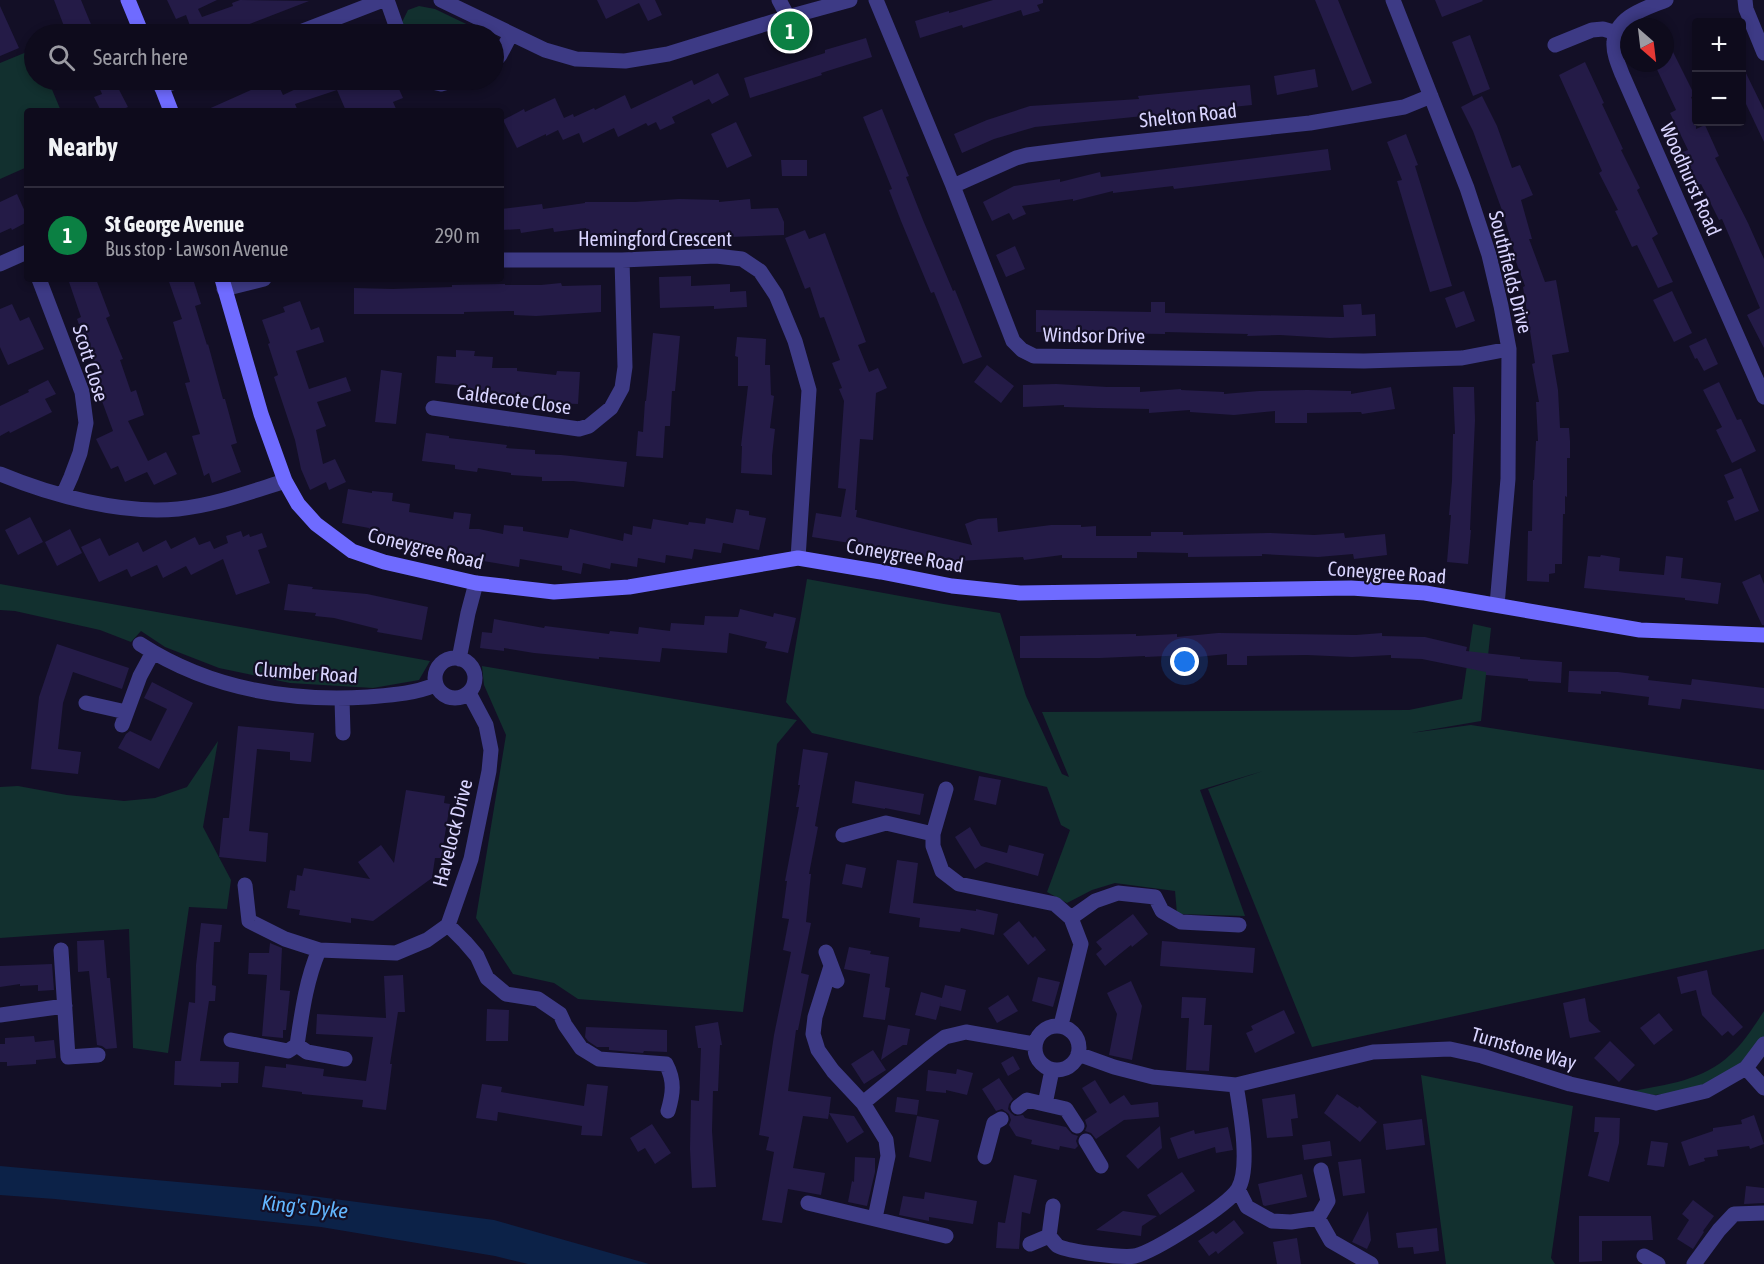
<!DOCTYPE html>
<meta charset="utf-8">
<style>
body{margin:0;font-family:"Asap Condensed",sans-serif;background:#171425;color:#f1f3f6}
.controls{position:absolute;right:18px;top:18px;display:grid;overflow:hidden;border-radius:6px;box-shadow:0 3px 9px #0003}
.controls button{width:54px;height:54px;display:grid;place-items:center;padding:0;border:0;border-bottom:2px solid #2e2b3b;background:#0e0b1c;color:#f1f3f6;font:30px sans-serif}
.compass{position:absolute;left:1620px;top:18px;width:54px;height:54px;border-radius:50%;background:#0e0b1c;box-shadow:0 3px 9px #0003;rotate:152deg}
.you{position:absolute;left:1185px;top:662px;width:21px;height:21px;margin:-15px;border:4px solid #fff;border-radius:50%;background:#1a73e8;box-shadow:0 0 0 9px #1a73e833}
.badge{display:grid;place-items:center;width:39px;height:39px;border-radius:50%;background:#0b8043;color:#fff;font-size:20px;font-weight:700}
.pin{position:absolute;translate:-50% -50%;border:3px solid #fff;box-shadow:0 2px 6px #0006}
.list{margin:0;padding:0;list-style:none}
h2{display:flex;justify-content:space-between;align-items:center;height:78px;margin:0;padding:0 24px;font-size:26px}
h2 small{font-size:20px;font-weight:400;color:#9b9ba3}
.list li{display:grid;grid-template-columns:39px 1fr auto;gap:18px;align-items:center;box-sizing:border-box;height:96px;padding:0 24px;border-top:2px solid #2e2b3b}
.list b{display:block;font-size:22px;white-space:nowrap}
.list p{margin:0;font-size:20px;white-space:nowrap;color:#9b9ba3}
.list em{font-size:20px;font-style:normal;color:#9b9ba3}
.icon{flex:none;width:33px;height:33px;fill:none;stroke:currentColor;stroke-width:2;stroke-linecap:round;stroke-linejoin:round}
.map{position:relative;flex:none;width:1764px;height:1264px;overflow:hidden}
.search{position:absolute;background:#0e0b1c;box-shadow:0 3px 9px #0003;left:24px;top:24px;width:480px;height:66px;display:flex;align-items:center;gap:15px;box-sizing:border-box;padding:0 21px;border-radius:33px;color:#9b9ba3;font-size:22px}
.panel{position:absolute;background:#0e0b1c;box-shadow:0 3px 9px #0003;left:24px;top:108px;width:480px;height:174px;border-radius:6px}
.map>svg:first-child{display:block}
.green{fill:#12302f}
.water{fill:#0c2248}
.building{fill:#241b47}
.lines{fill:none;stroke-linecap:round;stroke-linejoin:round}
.street{stroke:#3d3a85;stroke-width:15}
.secondary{stroke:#6f6bff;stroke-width:15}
.labels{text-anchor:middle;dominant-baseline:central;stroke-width:4.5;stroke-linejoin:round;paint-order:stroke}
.street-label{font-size:20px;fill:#d9d4ff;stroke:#130f26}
.water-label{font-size:21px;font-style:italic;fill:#62b6ff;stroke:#130f26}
</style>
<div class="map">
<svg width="1764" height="1264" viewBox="0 0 1764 1264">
<rect width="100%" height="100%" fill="#130f26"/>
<path class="green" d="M419,6L435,9L487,34H404L402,22L408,10Z
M34,49V80H48L61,111H27V167L0,179V63Z
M807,579L944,604L1000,613L1026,696L1062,774L1069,777L1042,712L1409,710L1462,699L1473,624L1491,628L1481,721L1411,733L1471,725L1764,770V949L1312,1047L1208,789L1263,771L1200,790L1245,916L1177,914L1175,891L1115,883L1092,890L1067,903L1047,892L1070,830L1061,825L1047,787L812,733L786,702Z
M0,584L430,661L419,680L373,688L290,683L219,668L165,647L141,631L131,642L100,630L15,611L0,610Z
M482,666L797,720L777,744L743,1012L578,999L554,983L513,974L476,918L506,735L484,685Z
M218,741L203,827L231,880L227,909L189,907L168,1053L133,1048L129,929L0,938V787L18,786L67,795L124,801L155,798L187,787Z
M1764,1011V1037L1740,1065L1709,1084L1666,1094L1654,1095L1632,1091C1666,1085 1704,1080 1730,1055C1744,1043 1754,1026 1764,1011Z
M1421,1075L1573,1106L1551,1258L1555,1264H1446Z"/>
<path class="water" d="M0,1166L266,1190L494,1220L649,1264H528L495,1256L321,1227L55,1199L0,1195Z"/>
<path class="building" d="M54,0H81L95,34H67Z
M167,0H217L198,9L202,17L233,6L232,3L240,0L309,1L224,34H193L186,15L176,19Z
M597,0H655L662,15L648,21L639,3L606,19Z
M993,0H1043V3L1037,5L1040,11L1023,16L1021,10L963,28L962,25L920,38L915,21L949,11V13Z
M1315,0H1338L1372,83L1352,91Z
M1435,0H1482L1483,1L1442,17Z
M0,6L19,48L0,56Z
M1470,35L1490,89L1473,96L1452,42Z
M1665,36L1695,96L1691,97L1696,109V129L1705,125L1719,156L1715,158L1748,223L1764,259V348L1747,315L1760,308L1722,219L1719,220L1701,184L1696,186L1680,153L1688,150L1670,113L1676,110L1654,63H1665Z
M866,38L872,57L821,73L822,75L750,98L744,78L825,53V50Z
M1585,62L1604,103L1602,104L1623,149L1621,150L1640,188L1637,190L1658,234L1652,238L1673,282L1658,288L1637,245L1632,247L1615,211L1618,210L1599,173L1602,171L1559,75Z
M1742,65L1764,110V142L1746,104L1742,106Z
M1315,69L1318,87L1277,95L1274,76Z
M718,73L729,95L712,104L709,99L672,117L675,123L660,130L656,122L648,126L646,123L618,137L614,128L583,143L579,133L563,140L558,130L546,136V134L517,148L503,120L524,109L525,112L555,98L564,118L573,114L574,117L594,108L595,110L625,95L631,109L692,80L694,85Z
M96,80H114L128,107L119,111H101L94,97L102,94Z
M273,80H276L283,95L315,80H395L403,98L393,102L397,111H346L337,90L295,104L298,111H204Z
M1250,85L1252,105L1035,127L994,139L962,153L954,134L987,120L1030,106L1139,99L1138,96Z
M1482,96L1497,126L1512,168L1520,165L1533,195L1521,200L1532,239H1529L1545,282L1556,280L1569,352L1552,355L1558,390L1560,428H1569L1570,441V458H1567V497L1565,496V514H1563L1562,564H1555V573L1549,574V582L1527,581L1528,531H1532L1533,480H1534L1536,441H1538L1536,402H1539L1532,364L1535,363L1523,287L1525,286L1512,251H1514L1503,213L1473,131L1461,107Z
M882,109L909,176L906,177L923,220L953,291L955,290L982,357L963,364L934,292L931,293L901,221L889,190L892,189L863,117Z
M736,122L752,156L727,168L711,134Z
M1406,134L1418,165L1415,166L1452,286L1430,292L1397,181L1402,180L1387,142Z
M1328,149L1331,170L1174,189L1173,186L1113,193V191L1073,201V199L1022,206L1026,214L1013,220L1009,213L992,221L983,202L1014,186L1060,179V182L1100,172L1101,177Z
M781,160H807V176H782Z
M17,194L27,216V222L12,230L11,228L0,233V202Z
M679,199L719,200V202L750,199L751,209L778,208L784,222V235L730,237V232L697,234L666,235L665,233L587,234L586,228L554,232L553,228L521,233L520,229L501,230V209L542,204L543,209L585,203V202H635Z
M805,230L809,239L825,233L866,342L858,345L869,372L878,368L887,388L876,393L873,440L860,439L855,510H857L856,517L972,545L965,524L978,519L997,518L998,532L1051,525H1081V527L1096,526V536H1151V532H1183V535L1270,533L1314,535L1344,533L1345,538L1385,534L1387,555L1354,559L1353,554L1318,557L1262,554V556L1188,557V553L1137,552V558H1062V555L1024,560L1023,557L960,561L945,558L944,562L904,552V554L869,546L812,537L816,513L841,517L846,489L838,488L844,401L839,389L842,388L832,363L840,360L824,317L820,318L810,287L805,289L785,238Z
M1015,246L1025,269L1006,277L996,255Z
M691,276V286L730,284V292L746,291L747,307L714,309V306L660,308L659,277Z
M68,279H96L110,316L106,318L123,359L120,360L131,392L136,390L144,415L128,421L148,461L166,452L177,474L154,485L147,472L125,482L118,466L111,469L96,439L113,431L92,374L97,373L77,319L81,317Z
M168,279H193L201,304L195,306L207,345L208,344L223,399H225L237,443L231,445L241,472L212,483L209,473L204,476L192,436L200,434L185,383L190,382L173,322L182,319Z
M561,283L562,286L601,285V312L536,316L514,315V311L464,312V314H354V288L393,289L452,287V285L505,284V285H541Z
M1464,291L1475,321L1456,328L1445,298Z
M1672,291L1692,333L1674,342L1653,300Z
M300,301L311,330L319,327L324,342L296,351L309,389L346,377L351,391L317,402L326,426L316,430L323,464L335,459L346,482L329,490L326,482L310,490L301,469L295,440L274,377L278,375L268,344L270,343L262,320L285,312L283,307Z
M1151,302H1165V313L1344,317L1343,305L1361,304L1362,315L1375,314L1376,336L1330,338L1280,335L1247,336L1248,334L1165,332V334L1036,332V310L1151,312Z
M12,304L20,321L29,317L44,349L8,365L0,347V309Z
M653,333L680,336L675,391H672L670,426H665L663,458L636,456L638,431L643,432L645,401H646Z
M737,337L766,339L765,365H770L771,395L774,396L770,428L775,429L772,456V475L741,473L742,446H741L748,386H738V357L735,356Z
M1706,338L1718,364L1704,371L1697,358L1695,359L1689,346Z
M456,350L475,351L474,356L493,357L492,368H517V371L556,375L557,371L580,372L578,404L555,403V400L517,395H496V391L466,389L467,386L435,383L437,356L456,357Z
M987,365L1014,386L1001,403L974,382Z
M381,370L402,373L396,424L375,422Z
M48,380L56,394L45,399L52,412L10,433L9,431L0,436V406L29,392L28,390Z
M1719,382L1737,420L1741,419L1756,451L1732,463L1716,430L1722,427L1703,390Z
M1056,384L1107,387H1140V392L1181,389V390L1224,392V394L1259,391L1307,390L1351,391V394L1391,387L1395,409L1362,414L1361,412L1307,413V423H1275V411L1234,415L1190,412V410L1149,413V409L1097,408L1064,407V405L1023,407V385Z
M1453,387H1474L1475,420L1470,530H1471L1468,564L1447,562L1451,515H1449L1452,481L1453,434H1455Z
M426,433L449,436V438L507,445L506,448L535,450V454L561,455L627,462L624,487L573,481H542V477L511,475V473L478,468L477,472L455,469V465L422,461Z
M1741,468L1759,511L1735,521L1727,501L1734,498L1724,475Z
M348,489L372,493V491L393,493L392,501L410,504L409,512L453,519L454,512L471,514L469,529H479L503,534L504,525L523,527V531L568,538L570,529L623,541L624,533L632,535L633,526L651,529L653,519L688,525L689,522L705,524L706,518L733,523L736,509L749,511V515L766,518L759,550L723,543L721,553L694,549L692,559L666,555L665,563L638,558L637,567L611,563L610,569L583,563L581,574L562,570V566L520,559L519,567L448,555L449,551L393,542L394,536L368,533L369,528L342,523Z
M30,517L43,542L18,555L5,530Z
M70,529L82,553L57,566L45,542Z
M241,531L243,537L249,534L250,537L262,533L267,547L258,550L270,583L236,595L223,559L191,575L186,566L163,578L157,565L131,577L127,569L99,582L81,547L100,538L109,556L138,542L143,552L166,540L171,549L195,537L199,545L210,541L214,549L228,543L226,536Z
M1601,555L1620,558L1619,571L1664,575L1666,556L1683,558L1681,578L1721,583L1718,604L1685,600V598L1584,588L1588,556L1600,557Z
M1760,574L1764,584V625H1762L1742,582Z
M288,584L313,587L312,589L367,594L428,607L422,640L377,632L378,629L334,618L315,616L316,613L284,610Z
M740,609L773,617L774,613L796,618L788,653L765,648L767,642L729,633L727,653L662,648L660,662L599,657V659L534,653L504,648V651L480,648L482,632L492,633L494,619L544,628L545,626L609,634L610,631L638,634L639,627L670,631L671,623L704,625L705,616L738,617Z
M1218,633L1356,635L1382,633V636L1425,637L1467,647L1466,651L1520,657V659L1562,662L1561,683L1528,681V679L1486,675V672L1422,659L1391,658V655L1352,657L1307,655L1247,656V665H1227V654L1187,658V655L1145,657V656L1100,658H1020V636L1136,634V636L1177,634V637Z
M57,644L129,668L122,689L73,672L63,703L58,749L81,752L78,774L31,769L39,697Z
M1569,671L1618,672L1649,676L1648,680L1691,685L1692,679L1764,688V709L1682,699L1680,709L1648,705L1649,697L1601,691V694L1568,692Z
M152,682L193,703L159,769L118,748L126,734L130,731L151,741L167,709L144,698Z
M238,726L314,733L311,762L290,760V752L257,749L249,831L268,833L266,862L219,857L223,818H229Z
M803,749L828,753L815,826L818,827L809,874H811L806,922L811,923L801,973L809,975L798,1030H796L788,1091L831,1097L829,1113L854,1116L864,1132L847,1143L829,1113L828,1119L803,1116L793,1168L825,1173L821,1195L788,1189L782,1223L762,1220L774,1152L766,1150L769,1137L759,1135L774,1035L791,952L783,950L789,919L782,918L787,881H785L799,807H796L800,785H798Z
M979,776L1001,780L996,805L974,800Z
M855,781L924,794L920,815L885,808V809L852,803Z
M406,790L445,796L444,803L450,804L441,858H435L432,878L373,921L351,918V923L299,915L300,910L287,908L290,890L295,891L297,875L302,876L304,868L370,879L358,862L381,845L394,863Z
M970,827L981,846L1007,853L1009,845L1044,854L1038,876L986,862L975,869L955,837Z
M897,860L918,863L913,903L976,911V909L998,914L994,935L961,928L960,932L919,927L920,918L889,913Z
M846,864L866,868L862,888L842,884Z
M1133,914L1148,934L1132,947L1131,945L1105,966L1096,954L1102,949L1096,942Z
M1019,921L1033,938L1035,936L1046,950L1028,965L1003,934Z
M201,923L222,925L220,942H214L212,985L216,986L215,1001H209L200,1061L239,1062L238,1083H221V1087L174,1085L175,1061H181L189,1002L195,1003L196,965Z
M104,940L107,978H110L117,1048L106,1049L102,1046L97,1045L89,971L78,972L77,941Z
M1162,941L1255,948L1253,973L1160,966Z
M270,943L282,948L280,990L290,991L286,1030H283V1038L262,1036L267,975L248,974L249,953H269Z
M849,947L871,951L870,954L889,957L885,987L890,988L885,1020L863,1017L870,974L844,969Z
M52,964L54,990L38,991V985L20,986V984L0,987V966Z
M1707,970L1712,994L1743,1027L1733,1036L1728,1031L1722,1036L1702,1015L1696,990L1681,994L1677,977Z
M403,975L405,1012H398L390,1064H392L386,1110L362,1107L363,1100L302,1094V1092L262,1087L265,1066L286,1068V1064L324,1069L323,1076L366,1081L373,1037L316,1034L317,1014L386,1018L384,976Z
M1038,977L1060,982L1053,1007L1032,1001Z
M1131,981L1142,1006L1132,1060L1109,1055L1117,1014L1107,993Z
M945,985L966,990L961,1011L940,1006Z
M921,992L942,998L936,1020L915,1015Z
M1008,995L1018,1011L997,1023L988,1008Z
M1182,997L1206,998L1204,1025H1212L1209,1071L1186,1070L1189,1018H1181Z
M1585,998L1589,1021L1601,1032L1570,1038L1563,1003Z
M487,1009L509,1010L508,1041H486Z
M1284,1010L1295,1033L1255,1053L1246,1033L1253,1030L1251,1026Z
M1659,1013L1673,1030L1654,1045L1640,1028Z
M718,1022L722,1045H720L718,1091H713L712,1131L716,1187L692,1188L690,1149L691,1100L699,1101L701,1048H698L695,1026Z
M888,1025L910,1029L907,1045H903L881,1060Z
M586,1027L667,1030V1052L644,1051L643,1053L609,1050V1047H597L588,1041L585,1037Z
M34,1036L35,1042L54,1040L56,1058L36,1060V1064L7,1066V1062H0V1044H5V1038Z
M1610,1041L1635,1065L1619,1082L1594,1058Z
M873,1050L886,1070L864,1084L851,1064Z
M1013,1056L1020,1069L1008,1076L1001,1063Z
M957,1069L973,1073L967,1095L946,1090V1093L926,1091L928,1070L956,1074Z
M999,1078L1013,1099L1009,1104L1008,1109L1011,1113L1015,1116L1023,1115L1025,1118L1066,1127L1072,1134L1078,1136L1076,1141L1078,1146L1075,1149L1060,1146L1059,1150L1031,1144L1032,1140L1016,1136L1009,1125L1011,1120L1009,1114L1002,1109L996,1111L982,1089Z
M1095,1080L1110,1104L1124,1095L1131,1105L1158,1102L1159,1117L1124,1120L1096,1139L1091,1133L1085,1131L1087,1126L1085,1120L1097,1112L1082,1088Z
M482,1084L502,1087L501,1092L584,1106L587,1084L608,1086L602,1136L581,1135L582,1126L498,1112L497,1121L476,1118Z
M1295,1094L1298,1118L1291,1119L1293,1136L1267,1138L1262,1099Z
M1337,1094L1358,1108L1359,1106L1377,1122L1360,1142L1324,1113Z
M897,1097L919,1100L917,1115L895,1112Z
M1754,1115L1764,1144L1750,1149L1749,1146L1717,1150L1718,1156L1704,1158L1705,1161L1689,1166L1681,1142L1713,1131V1128L1742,1124L1741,1120Z
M917,1116L939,1120L931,1162L909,1157Z
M1595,1117L1620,1118L1619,1143L1609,1182L1588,1176L1599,1132H1594Z
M1422,1119L1425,1145L1386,1150L1383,1124Z
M652,1124L671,1153L655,1164L645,1148L638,1152L630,1138Z
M1160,1126L1162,1148L1138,1169L1126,1156Z
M1228,1127L1233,1150L1216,1153L1215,1147L1178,1159L1170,1138L1194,1130L1195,1134Z
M1330,1141L1332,1156L1304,1160L1302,1145Z
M1651,1141L1668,1143L1664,1167L1647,1165Z
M855,1157L875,1158V1172L867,1206L848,1202L852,1181L854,1182Z
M1361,1159L1365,1193L1343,1196L1338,1162Z
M1182,1172L1195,1191L1160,1215L1147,1195Z
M1302,1174L1307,1197L1265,1206L1263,1205L1258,1184Z
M1014,1175L1037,1180L1030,1214L1022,1212L1019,1249L996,1248L998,1222L1005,1223Z
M1746,1186L1764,1188V1203L1744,1204Z
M925,1192L977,1201L973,1224L929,1217V1221L899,1215L903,1196L924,1199Z
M1693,1200L1714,1216L1703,1231L1704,1232L1693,1249L1677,1239L1689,1220L1682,1214Z
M1123,1211L1157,1216L1142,1226L1141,1236L1096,1230Z
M1368,1211L1371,1240L1367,1249L1352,1242Z
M1579,1216H1651L1653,1240L1602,1241V1261L1579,1262Z
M1234,1220L1244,1233L1218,1254L1216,1251L1209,1256L1198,1241L1213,1231L1216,1234Z
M1437,1228L1439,1251L1414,1254L1413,1247L1398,1248L1396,1233Z
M1297,1238L1301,1264H1277L1273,1242Z"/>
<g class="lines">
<path class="street" d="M387,0L399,34
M441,0L545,50L576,59L625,61L668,54L788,17L850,0
M779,0L788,17
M876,0L953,186L1013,341L1022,350L1034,356L1364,361L1462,358L1509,349
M1393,0L1467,188L1489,255L1501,306L1509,349L1508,479L1497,605
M1666,0C1647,8 1616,16 1614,42C1613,52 1618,64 1622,74L1764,397
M1745,0L1746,9L1764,53
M295,34L383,0
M1555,45L1592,30L1603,29L1617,33
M494,62L500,55L511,34
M424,80L441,84L455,80
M161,87L180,80
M953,186L1016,158L1027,155L1097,146L1310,123L1404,107L1431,96
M501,260H622L716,256L742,259L760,271L776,295L795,341L809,390L798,558
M0,264L27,252
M39,279L82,392L86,423L80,453L71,477L63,495
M224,289L264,279
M433,408L579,429L589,426L611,408L622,388L625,367L622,260
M0,474C50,495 124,515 178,509C215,505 250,492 285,481
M140,644C208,688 288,702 368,697C392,695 413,694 435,685
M435 678a20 20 0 1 1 40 0a20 20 0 1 1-40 0Z
M459,659L468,613L476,583
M342,699L343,733
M86,703L126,712
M122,725L140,676L153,652
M946,789L933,834V846L942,871L959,884L1055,904L1071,918L1081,944L1061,1025
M843,835L886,823L933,834
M245,885L249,921L285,939L319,950L396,953L427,940L448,925L471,859L489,771L491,750L486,725L469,693
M1071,918L1095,901L1118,893L1155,897L1162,911L1181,922L1239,925
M448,925L465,942L477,956L487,978L506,994L538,999L560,1014L565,1025L581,1048L599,1059L666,1064C675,1081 673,1094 668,1111
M61,950L68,1057L98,1055
M826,952L837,981
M831,966L815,1017L813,1034L818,1050L833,1071L863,1103L886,1140L888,1156L875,1218
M0,1015L65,1006
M1035 1048a22 22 0 1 1 44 0a22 22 0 1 1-44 0Z
M231,1040L288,1051L297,1045C302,1012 306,981 319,950
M297,1045L307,1052L345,1059
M1078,1054L1114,1067L1153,1077L1236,1085L1373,1052L1450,1049L1482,1056L1570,1084L1656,1103L1706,1091L1746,1068L1764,1044
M1746,1068L1764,1088
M863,1103L930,1048L945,1037L966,1032L1034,1044
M1045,1104L1052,1070
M1018,1107L1027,1100L1066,1109L1077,1126
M1086,1141L1101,1166
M985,1157L994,1123L1001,1119
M1321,1170L1328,1201L1318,1218L1331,1241L1371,1264
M1238,1189L1247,1207L1272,1221L1291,1222L1318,1218
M808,1203L946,1236
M1049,1236C1052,1239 1055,1244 1058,1246C1069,1252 1122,1258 1135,1256C1155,1251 1227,1206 1238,1189C1251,1167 1240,1110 1236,1085
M1030,1244L1049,1236L1053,1206
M1644,1256L1658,1264
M1694,1264L1719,1230L1734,1214L1764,1213"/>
<path class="secondary" d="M128,0L142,34
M159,80L171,111
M222,279L261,414L285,481L298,504L316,524L352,551L384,562L476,583L554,592L629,587L798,558L881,572L952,586L1020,593L1351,588L1425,593L1640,630L1764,635"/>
</g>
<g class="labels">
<g class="street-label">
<text transform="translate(1188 115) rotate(-6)">Shelton Road</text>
<text transform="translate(1691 179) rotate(66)">Woodhurst Road</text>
<text x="655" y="238">Hemingford Crescent</text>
<text transform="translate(1511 272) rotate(76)">Southfields Drive</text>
<text transform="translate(1094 335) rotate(1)">Windsor Drive</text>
<text transform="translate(91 363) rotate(73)">Scott Close</text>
<text transform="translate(514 399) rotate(8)">Caldecote Close</text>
<text transform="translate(426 548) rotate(14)">Coneygree Road</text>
<text transform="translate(905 555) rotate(10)">Coneygree Road</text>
<text transform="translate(1387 572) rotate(4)">Coneygree Road</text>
<text transform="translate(306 672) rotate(4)">Clumber Road</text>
<text transform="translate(452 833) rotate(-76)">Havelock Drive</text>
<text transform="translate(1524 1048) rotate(16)">Turnstone Way</text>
</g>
<g class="water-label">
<text transform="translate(305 1206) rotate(6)">King's Dyke</text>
</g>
</g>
</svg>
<div class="controls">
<button>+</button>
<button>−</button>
</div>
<svg class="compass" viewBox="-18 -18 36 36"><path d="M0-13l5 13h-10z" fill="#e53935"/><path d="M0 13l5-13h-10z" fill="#9b9ba3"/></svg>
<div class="you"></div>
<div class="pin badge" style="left:790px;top:31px">1</div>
<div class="search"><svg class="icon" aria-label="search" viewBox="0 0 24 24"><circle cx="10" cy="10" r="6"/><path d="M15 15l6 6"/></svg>Search here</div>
<section class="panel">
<h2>Nearby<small></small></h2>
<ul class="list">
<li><span class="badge">1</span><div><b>St George Avenue</b><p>Bus stop · Lawson Avenue</p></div><em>290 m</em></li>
</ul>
</section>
</div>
